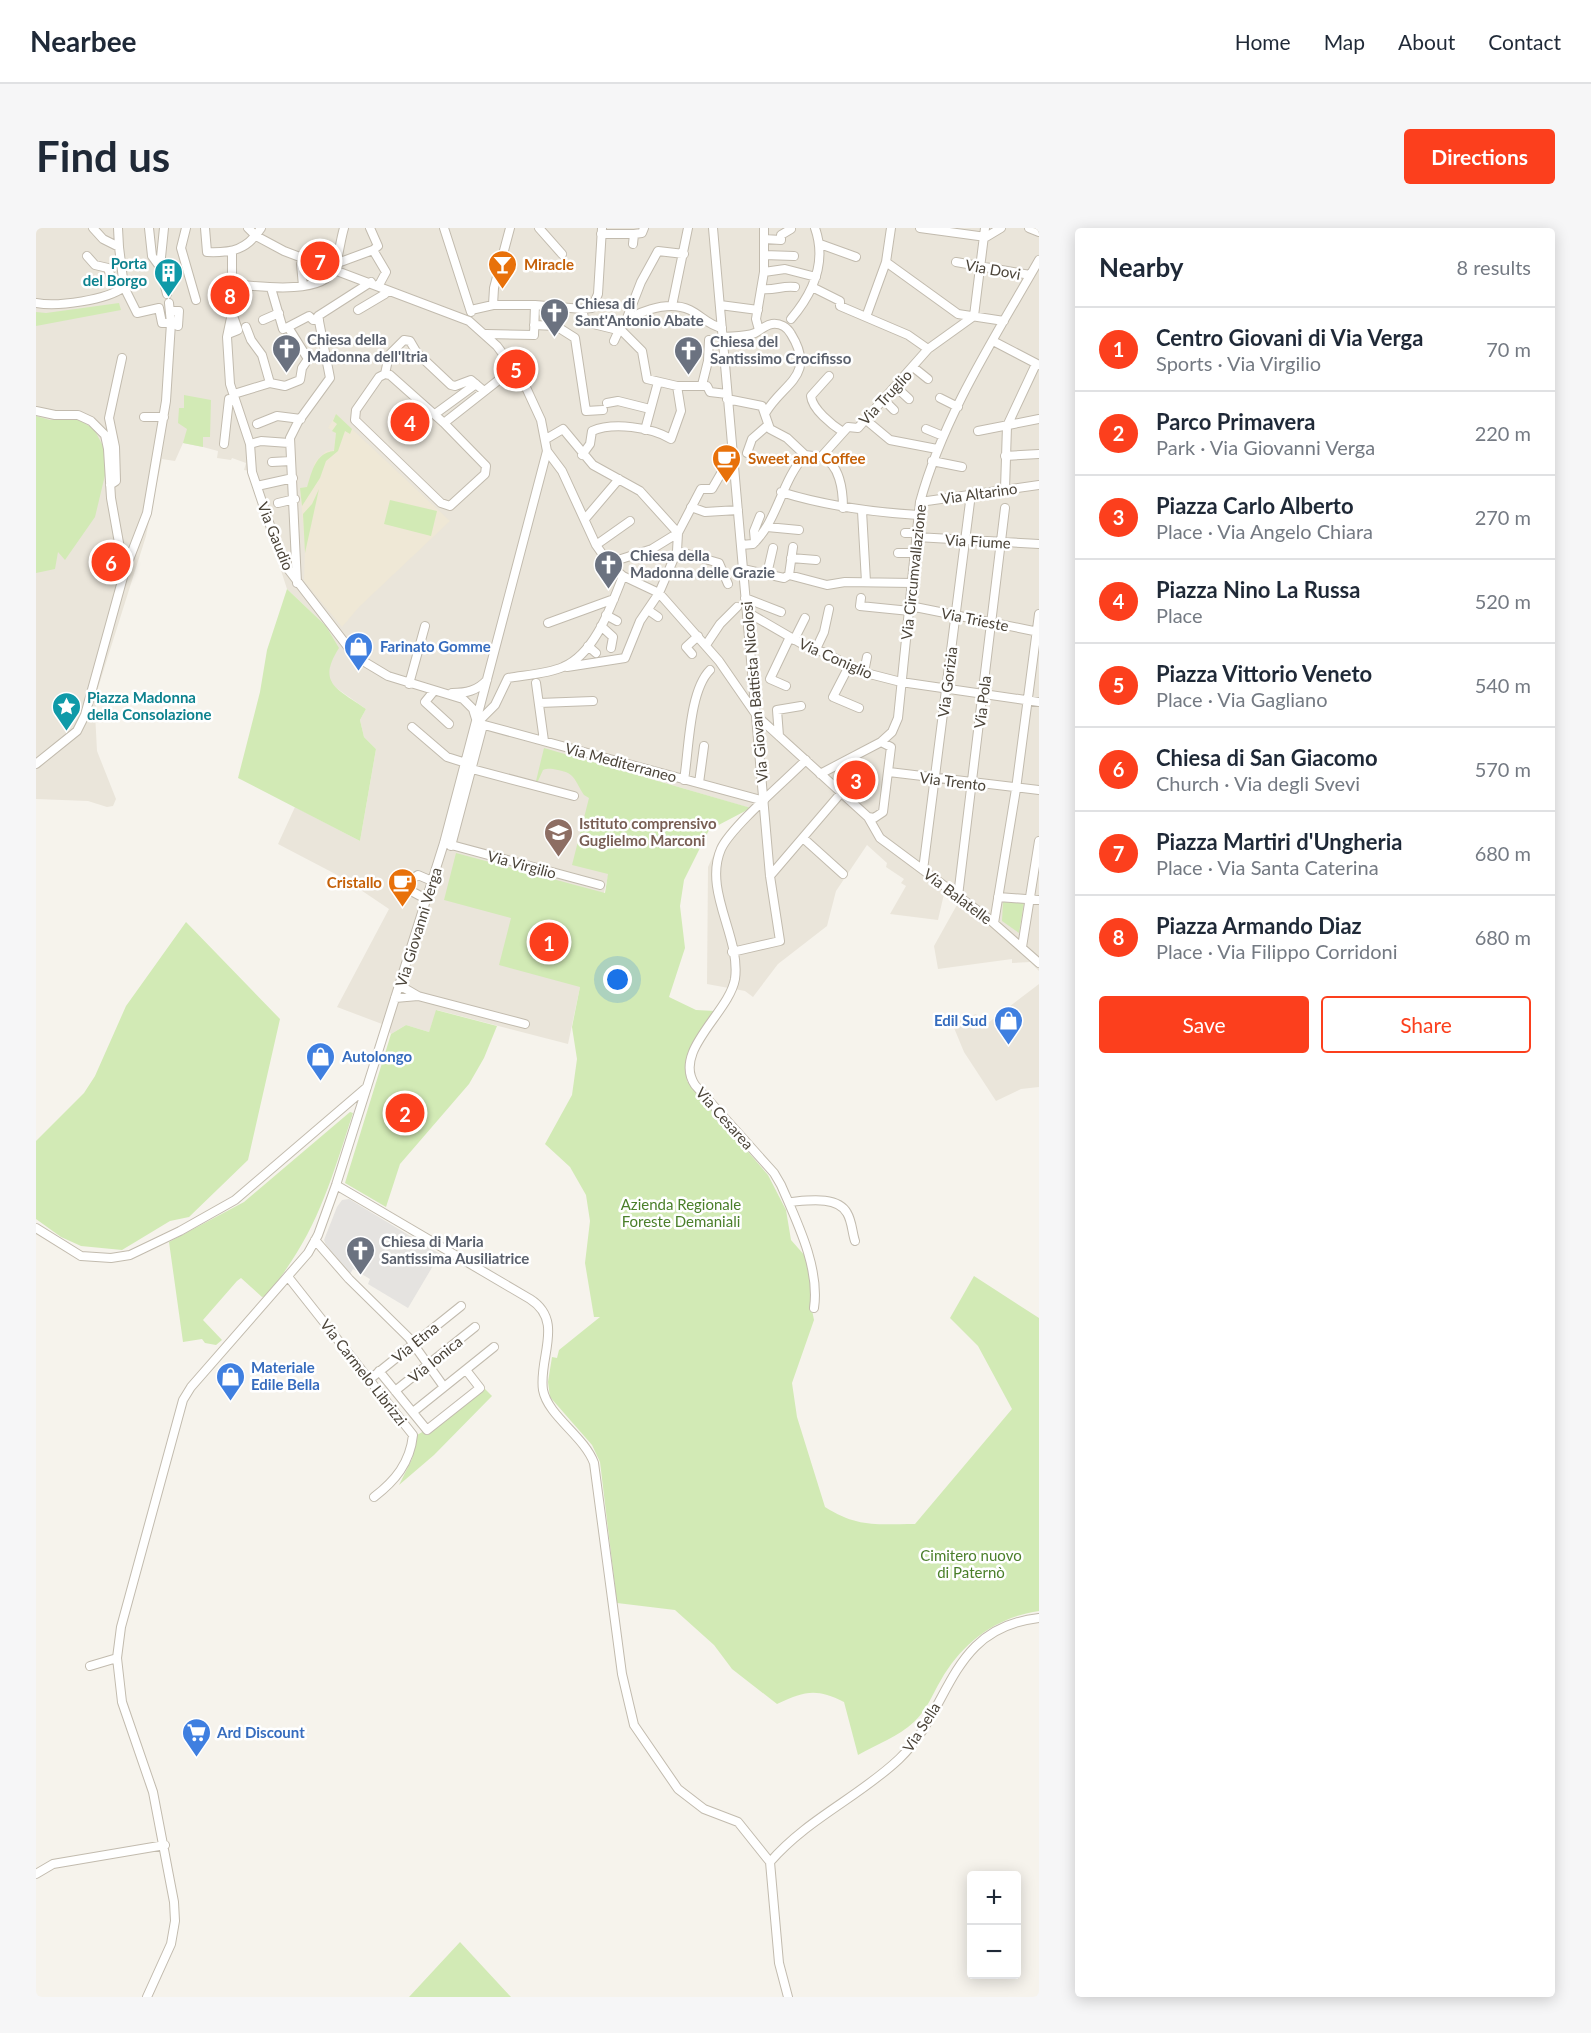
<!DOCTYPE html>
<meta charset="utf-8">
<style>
body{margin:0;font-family:Lato,sans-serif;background:#f6f6f7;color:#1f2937}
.controls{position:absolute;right:18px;bottom:18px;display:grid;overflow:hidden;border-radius:6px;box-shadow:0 3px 15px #0003}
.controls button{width:54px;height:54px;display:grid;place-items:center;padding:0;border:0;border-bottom:2px solid #e0e1e3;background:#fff;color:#1f2937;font:30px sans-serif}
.you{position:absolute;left:582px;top:752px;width:21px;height:21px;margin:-15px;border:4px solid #fff;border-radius:50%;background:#1a73e8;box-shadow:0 0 0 9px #1a73e833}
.badge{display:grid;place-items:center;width:39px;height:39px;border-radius:50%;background:#fc3f1d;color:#fff;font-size:20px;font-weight:700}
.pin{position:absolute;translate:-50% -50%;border:3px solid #fff;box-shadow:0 2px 6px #0006}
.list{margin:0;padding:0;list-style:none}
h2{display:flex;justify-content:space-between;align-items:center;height:78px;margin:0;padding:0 24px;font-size:26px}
h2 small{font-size:20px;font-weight:400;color:#747a83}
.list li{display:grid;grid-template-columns:39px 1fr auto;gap:18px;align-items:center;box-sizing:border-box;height:84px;padding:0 24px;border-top:2px solid #e0e1e3}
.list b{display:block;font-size:22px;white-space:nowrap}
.list p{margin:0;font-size:20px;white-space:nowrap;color:#747a83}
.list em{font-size:20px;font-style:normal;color:#747a83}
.actions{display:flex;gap:12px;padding:18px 24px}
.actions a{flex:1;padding:14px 0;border:2px solid #fc3f1d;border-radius:6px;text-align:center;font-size:21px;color:#fc3f1d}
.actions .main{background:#fc3f1d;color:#fff}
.map{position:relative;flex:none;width:1003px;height:1769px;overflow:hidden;border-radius:6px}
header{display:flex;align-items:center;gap:36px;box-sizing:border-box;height:84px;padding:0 30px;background:#fff;border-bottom:2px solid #e0e1e3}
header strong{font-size:28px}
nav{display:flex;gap:33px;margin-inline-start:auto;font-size:21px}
.intro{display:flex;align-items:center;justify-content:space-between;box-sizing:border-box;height:144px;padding:0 36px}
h1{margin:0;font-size:42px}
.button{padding:15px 27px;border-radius:6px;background:#fc3f1d;color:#fff;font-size:21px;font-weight:700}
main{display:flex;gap:36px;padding:0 36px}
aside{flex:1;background:#fff;border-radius:6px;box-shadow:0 3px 15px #0003}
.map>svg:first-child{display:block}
.residential{fill:#eae5da}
.education{fill:#efe8d6}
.green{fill:#d2eab5}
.parking{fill:#e5e3e0}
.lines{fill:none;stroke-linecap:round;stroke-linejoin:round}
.minor-casing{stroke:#c2bbae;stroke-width:10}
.minor{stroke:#fff;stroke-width:8}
.labels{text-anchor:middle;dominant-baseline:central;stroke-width:5;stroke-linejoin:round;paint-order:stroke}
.culture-label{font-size:15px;font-weight:bold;fill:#0d838f;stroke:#fff;text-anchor:end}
.food-label{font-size:15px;font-weight:bold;fill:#c56008;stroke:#fff;text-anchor:start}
.street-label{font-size:15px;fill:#4b4439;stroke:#fff}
.worship-label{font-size:15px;font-weight:bold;fill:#5b616d;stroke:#fff;text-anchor:start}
.shop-label{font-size:15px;font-weight:bold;fill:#366cbe;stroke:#fff;text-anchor:start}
.education-label{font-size:15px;font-weight:bold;fill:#785e54;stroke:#fff;text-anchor:start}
.park-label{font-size:15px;fill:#4a7f2a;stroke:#fff}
</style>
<header>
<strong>Nearbee</strong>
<nav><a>Home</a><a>Map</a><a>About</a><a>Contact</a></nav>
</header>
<div class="intro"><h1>Find us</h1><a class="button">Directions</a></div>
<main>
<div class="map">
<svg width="1003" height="1769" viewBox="0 0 1003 1769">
<rect width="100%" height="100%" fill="#f6f3ec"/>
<path class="residential" d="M0,0H1003V743L994,734L976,735V731L902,741L898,718L922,675L908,666L902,692L854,686L870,658L865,655L868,651L850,639L851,635L831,617L800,663L791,698L742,736L717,769L709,763L671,756L672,639L685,611L714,580L598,546L544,759L532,816L401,782L393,804L370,797L355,806L346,796L301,779L353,681L307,650L242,616L259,579L324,613L340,521L328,509L324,492L330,481L296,457L292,446L295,432L302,419L290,398L251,361L213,243L208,242L210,235L196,230L195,232L181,230L182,223L167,219L147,215L139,233L126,231L110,308L62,460L59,485L61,523L80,571L77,578L71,579L52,573L0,571Z
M1003,756V859L985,861L960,873L928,824L916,795L940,786L948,798Z"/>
<path class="education" d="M300,186L414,293L323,379L306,399L268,353L269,320L264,260L271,259L279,234L290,223L298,222L300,205L292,200Z"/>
<path class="green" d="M83,75L85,82L0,98V84L10,85Z
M148,167L175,172L174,209H167V219L147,215L151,201L142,195L143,180H148Z
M300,186L316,201L314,206L309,203L302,223L290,233L284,250L266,278L264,260L271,259C276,244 279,225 298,223L300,205L296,203L301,196L297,193Z
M0,188L14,192L40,190L58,201L68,220L70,243L59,289L29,332L22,324L19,341L0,345Z
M283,261L269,325L267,286L276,276Z
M354,272L401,283L395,308L348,296Z
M251,361L290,398L303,420C280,456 302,461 330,481L324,492L328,509L340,521L324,613L202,550L224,464L231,422Z
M508,520L715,580L673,602L648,652L644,678L649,720L633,769L660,782L679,783C662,806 648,823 651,853L732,947L750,982L755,1012L770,1029L777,1049L775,1077L778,1092L756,1155L761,1189L789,1279C822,1300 841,1296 879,1296L976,1181L942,1118L914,1090L938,1048L1003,1090V1383C960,1389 926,1415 905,1452C896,1467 891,1482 878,1494C863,1508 840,1517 822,1527L808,1474C780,1460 769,1463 741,1476L696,1441L678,1417L639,1382L581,1375L564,1234L556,1217L514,1169L512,1154L516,1129L521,1130L523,1122L564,1089H558L549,1035L554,993L550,967L534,939L509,916L536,867L541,831L536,799L544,759L463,737L475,690L408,672L420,625L569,665L572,646L536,637L553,570L548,567C539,554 540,545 522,542C515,541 513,540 507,542L502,553H500Z
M967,674L988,675L983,705L966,693Z
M150,694L244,791L212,932L153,989L134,993L86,1022L45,1018L25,1009L0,991V913L48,865L59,848L90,778Z
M400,782L461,798L448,830L433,856L364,936L350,979L309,955L355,806L370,797L393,804Z
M314,884L317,885C293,959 280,1007 230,1068L226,1069L205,1050L201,1053L167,1092L186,1112L180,1117L169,1115L166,1111L147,1114L133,1014L208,974Z
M448,1160L456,1168L398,1227L363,1257L376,1231L381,1207L388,1203L392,1207Z
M424,1714L475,1769H373Z"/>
<path class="parking" d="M313,971L404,1026L372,1080L332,1056L334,1051L317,1041L314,1046L290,1017L288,1012L301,979L306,972Z"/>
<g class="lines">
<defs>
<path id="minor" d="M57,0L67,11L83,19L88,59L101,85L123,80L126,95H135
M82,0L83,19
M113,0L116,28L124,39
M128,0L124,39L131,66
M150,0L145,20L160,72
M169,0L171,24C196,25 211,22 225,0
M334,0L342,18L337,22L350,44L343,57
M408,0L435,84
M503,0L526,26
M677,0L734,648L744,713L696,724
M884,0L950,9L965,0
M993,0L1003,4
M565,6H598
M728,11L745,12V7L755,1
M597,16L598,6L606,5L608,0
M784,16L820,29
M728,27L758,28
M850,34L922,86L968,93
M920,34L994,47
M265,36L267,58
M299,36L337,22
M728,44L749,41L780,49
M196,56C219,58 287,68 298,41C303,29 304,13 308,0
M776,59L804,73V78L872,107L892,121
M725,61C738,63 747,57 759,59
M0,75C22,79 71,72 88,59L76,53L72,40L59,37L51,28
M457,77L458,60L474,0
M499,77L546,81L549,94L586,103L606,123L611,151L641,158H671L674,164L691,166
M684,77L722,82
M636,78L652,0
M546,81L556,80L562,66L566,0
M322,82L349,66
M435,82L457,77H499L498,107L450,106
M134,83H143L142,98
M196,85L191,109L194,156L214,216L216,244L241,318L252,341L312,419L327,433L352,448L427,471L437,481L441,494
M938,88L949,0
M830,89L850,34L855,0
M591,90L605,54L622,23L648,26
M755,91C778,64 791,34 779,0
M227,92L243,85
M498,97L520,98L539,110L550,183L567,182
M252,99L273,88L277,92H283
M579,100C597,85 631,71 654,82C666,88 672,97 686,100
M723,102L720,91L728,44V0
M192,106L202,102L196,85V24
M687,109C697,108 709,109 719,105C725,102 729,97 736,96C744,95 751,99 755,106C781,148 747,155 730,184
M578,113L583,102
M957,113L1003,137
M877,139L892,151
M349,146L354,147L408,195L450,238L449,246L414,278L405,275L319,192L320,182L343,149Z
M349,146L353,127L368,112L374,113L381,125L415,157L419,158L435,152L448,163
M793,148L775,168C776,181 796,197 807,204
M234,155L249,158L264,152L266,140L272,131L252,99L247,101L235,60
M666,157L672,133L673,112
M860,159L873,171
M198,166L234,155L226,127L215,112L210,99
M904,170L922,179
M691,171L726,178L734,201L751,210L769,227
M848,172L858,182
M571,175L582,173L614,181
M0,183L19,187H42L55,193L69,207L72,221L75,270L85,326L93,330
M399,186L440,156
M108,189H128
M830,192L854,212L901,221
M408,195L478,140
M221,196L241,188L265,191
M890,201L907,208
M609,202L622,154
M942,203L1003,191
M510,211L527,201L557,237L604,263L642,305L641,323L683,335L692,356
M188,216L193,171H199
M214,216L225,213L253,215
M511,223L526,243L560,317L574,337L587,348L623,365L683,433L721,488L832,589L844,610L953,691L1003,735
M711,225L716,211L732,197
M546,227L554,216L556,203C577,194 615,199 635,211L645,183L641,158
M769,227L785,229L812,199L822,200L892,121L938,88
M969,228L1003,226
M785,229C804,235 807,263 807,280
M896,233L926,239
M236,234L255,233
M74,257L80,253L79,219L73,190L86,130
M221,258L257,250
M969,261L971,198L1000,136
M745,264C790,278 834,284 882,287
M884,274L1003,257
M242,275L259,271
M655,279L669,284L702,282
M826,283L830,354
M549,291L583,251
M731,299L763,302
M869,305H881
M880,309L1003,316
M719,314L718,303L724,288
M560,317L594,293
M705,317L717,316C742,292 745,254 769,227
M862,325H879
M755,330L780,332
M582,332L616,321L642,305L665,261H676L687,242L697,236
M707,341L748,350L753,347L791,357L809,354L877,355
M731,346L737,320
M753,347L757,319
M261,355L254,210L262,194L294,150L282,88L335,54
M709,370L745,384
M825,370L824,378L874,383
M874,378L1003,404
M612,382L622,389
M711,384L773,420L790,425L822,443L865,454L1003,474
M570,387L581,393
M512,395L578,371
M565,398L577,409L575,420
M758,412L769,390
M670,417L684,396L701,379
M552,418L560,425
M780,421L788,404L793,381
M656,426L650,419L662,408
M813,438L797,469L823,480
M531,439L589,430L604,393L623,365L641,323
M828,444L831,429
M500,455L508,513
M373,456L389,398
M750,458L734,451L754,409
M398,463L389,474L413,496
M416,465C430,465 441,463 451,452
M503,475L557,473
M442,494L459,477L472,450C489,447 511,446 527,439C559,426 575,378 587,348
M441,495L728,573
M376,499L411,529L430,535
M743,508L741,482L765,478
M845,514L856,504L862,490L884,274C908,187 959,109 1003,32
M770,532C750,552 695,599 685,621C667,663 705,709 699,751C693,785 636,823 659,857L738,945L745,957C761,994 784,1040 778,1080
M0,536L41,503L49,487L89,342L111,285L130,173L135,95L133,75
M436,541L538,568
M853,544L1003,562
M784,546L845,514L855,519L847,584L838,590L832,589
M648,552C653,522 653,463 674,442
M663,555L668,518
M767,610L807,646
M408,615L564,657
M415,618L447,497
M887,642L935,266
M734,648L805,565
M922,668L969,280
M962,669L1003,672
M390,671L375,663L373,653L382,647L396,653
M958,695L980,561L1003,386
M986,719L1003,613
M363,757L382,768L489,796
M359,770L382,768
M300,957L494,1071C529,1093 502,1130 507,1162C512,1188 548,1208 558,1235L586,1446L598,1497L642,1561L668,1581L702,1594L734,1634L743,1735L752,1769
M753,974C769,973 801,967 811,985C816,993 816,1004 819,1013
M0,1000L45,1028L75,1030L94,1027L144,1003L199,972L331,859
M279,1012L313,1051L373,1110L408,1159
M253,1050L377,1207C374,1235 359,1253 338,1269
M343,1143L391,1202L444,1160L430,1142
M334,1151L425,1078
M359,1163L439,1099
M377,1184L458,1119
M54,1438L81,1430
M734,1634C771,1591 823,1569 863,1531C916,1481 912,1400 1003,1390
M0,1646L17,1636L129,1617
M111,1769L135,1716L139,1693L138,1674L117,1564L86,1474L81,1430L85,1399L147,1172L155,1159L272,1025L282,1007L300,957L408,615L511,223L505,192L487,153L461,118L433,93L248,23L220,8L212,0"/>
</defs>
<use href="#minor" class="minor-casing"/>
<use href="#minor" class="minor"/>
</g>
<defs>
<symbol id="bar-pin" viewBox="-11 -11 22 30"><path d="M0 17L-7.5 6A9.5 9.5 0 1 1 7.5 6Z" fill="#e8710a" stroke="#fff"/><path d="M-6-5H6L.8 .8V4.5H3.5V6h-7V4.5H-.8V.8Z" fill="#fff"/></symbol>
<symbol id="building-pin" viewBox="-11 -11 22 30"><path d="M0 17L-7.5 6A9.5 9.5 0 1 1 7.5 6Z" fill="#0f9aa8" stroke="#fff"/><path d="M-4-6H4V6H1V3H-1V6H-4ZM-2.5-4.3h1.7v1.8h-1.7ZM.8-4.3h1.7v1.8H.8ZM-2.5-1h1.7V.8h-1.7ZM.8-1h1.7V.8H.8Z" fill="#fff"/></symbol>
<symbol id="church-pin" viewBox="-11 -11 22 30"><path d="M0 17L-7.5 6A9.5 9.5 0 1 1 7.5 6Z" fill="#6b7280" stroke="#fff"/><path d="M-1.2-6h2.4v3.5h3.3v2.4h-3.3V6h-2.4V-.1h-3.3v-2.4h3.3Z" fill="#fff"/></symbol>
<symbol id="cafe-pin" viewBox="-11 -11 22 30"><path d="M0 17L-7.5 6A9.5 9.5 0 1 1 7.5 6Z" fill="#e8710a" stroke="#fff"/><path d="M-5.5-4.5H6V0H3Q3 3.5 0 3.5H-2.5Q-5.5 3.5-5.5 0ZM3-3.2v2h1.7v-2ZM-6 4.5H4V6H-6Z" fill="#fff"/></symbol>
<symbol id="shop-pin" viewBox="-11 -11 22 30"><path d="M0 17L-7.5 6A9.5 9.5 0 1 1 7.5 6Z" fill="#3f7fe0" stroke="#fff"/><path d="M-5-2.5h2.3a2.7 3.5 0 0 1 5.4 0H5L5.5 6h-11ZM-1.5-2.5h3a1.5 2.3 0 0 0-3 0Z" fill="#fff"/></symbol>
<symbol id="sight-pin" viewBox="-11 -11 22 30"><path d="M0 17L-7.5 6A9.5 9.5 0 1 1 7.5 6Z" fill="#0f9aa8" stroke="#fff"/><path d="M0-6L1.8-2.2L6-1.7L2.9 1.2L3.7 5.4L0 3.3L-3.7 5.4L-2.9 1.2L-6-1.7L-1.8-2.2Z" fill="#fff"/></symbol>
<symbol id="school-pin" viewBox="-11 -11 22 30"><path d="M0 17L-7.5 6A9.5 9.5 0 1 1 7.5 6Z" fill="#8d6e63" stroke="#fff"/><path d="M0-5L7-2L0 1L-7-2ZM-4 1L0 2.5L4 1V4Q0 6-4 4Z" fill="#fff"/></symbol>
<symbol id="supermarket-pin" viewBox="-11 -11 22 30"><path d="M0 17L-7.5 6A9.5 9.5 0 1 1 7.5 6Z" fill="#3f7fe0" stroke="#fff"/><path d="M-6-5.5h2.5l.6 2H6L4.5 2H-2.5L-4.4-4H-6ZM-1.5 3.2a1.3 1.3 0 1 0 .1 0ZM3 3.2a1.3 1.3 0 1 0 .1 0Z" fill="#fff"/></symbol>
</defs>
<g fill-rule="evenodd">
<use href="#bar-pin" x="450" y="20" width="33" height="45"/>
<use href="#building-pin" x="116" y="28" width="33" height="45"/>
<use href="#church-pin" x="502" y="68" width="33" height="45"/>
<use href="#church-pin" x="234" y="104" width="33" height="45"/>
<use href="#church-pin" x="636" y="106" width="33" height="45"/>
<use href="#cafe-pin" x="674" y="214" width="33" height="45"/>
<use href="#church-pin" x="556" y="320" width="33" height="45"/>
<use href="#shop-pin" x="306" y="402" width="33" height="45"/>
<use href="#sight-pin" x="14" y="462" width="33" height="45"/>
<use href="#school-pin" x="506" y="588" width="33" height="45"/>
<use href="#cafe-pin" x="350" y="638" width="33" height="45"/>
<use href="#shop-pin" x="956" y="776" width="33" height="45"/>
<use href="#shop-pin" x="268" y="812" width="33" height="45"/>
<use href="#church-pin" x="308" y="1006" width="33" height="45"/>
<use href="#shop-pin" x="178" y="1132" width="33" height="45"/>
<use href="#supermarket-pin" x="144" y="1488" width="33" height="45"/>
</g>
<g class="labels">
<g class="culture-label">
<text x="111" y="35">Porta<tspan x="111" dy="17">del Borgo</tspan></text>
<text x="51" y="469" text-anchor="start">Piazza Madonna<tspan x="51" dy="17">della Consolazione</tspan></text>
</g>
<g class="food-label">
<text x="488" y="36">Miracle</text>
<text x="712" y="230">Sweet and Coffee</text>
<text x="346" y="654" text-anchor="end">Cristallo</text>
</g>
<g class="street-label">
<text transform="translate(957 41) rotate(10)">Via Dovi</text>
<text transform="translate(849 169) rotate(-47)">Via Truglio</text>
<text transform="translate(943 265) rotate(-8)">Via Altarino</text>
<text transform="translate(240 308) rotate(68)">Via Gaudio</text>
<text transform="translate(942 313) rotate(3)">Via Fiume</text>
<text transform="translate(877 344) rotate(-84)">Via Circumvallazione</text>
<text transform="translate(939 391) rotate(11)">Via Trieste</text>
<text transform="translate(800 430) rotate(24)">Via Coniglio</text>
<text transform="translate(911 454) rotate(-83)">Via Gorizia</text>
<text transform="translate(718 464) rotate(-95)">Via Giovan Battista Nicolosi</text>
<text transform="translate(946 474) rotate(-83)">Via Pola</text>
<text transform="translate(585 534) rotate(15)">Via Mediterraneo</text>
<text transform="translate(917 553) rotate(7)">Via Trento</text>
<text transform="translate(486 636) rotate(15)">Via Virgilio</text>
<text transform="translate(922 668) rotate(37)">Via Balatelle</text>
<text transform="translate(382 699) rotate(-73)">Via Giovanni Verga</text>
<text transform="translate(689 890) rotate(48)">Via Cesarea</text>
<text transform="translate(379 1114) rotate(-39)">Via Etna</text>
<text transform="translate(399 1131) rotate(-39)">Via Ionica</text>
<text transform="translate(328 1144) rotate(52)">Via Carmelo Librizzi</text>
<text transform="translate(885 1499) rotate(-57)">Via Sella</text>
</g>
<g class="worship-label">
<text x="539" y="75">Chiesa di<tspan x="539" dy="17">Sant'Antonio Abate</tspan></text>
<text x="271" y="111">Chiesa della<tspan x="271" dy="17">Madonna dell'Itria</tspan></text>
<text x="674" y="113">Chiesa del<tspan x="674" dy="17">Santissimo Crocifisso</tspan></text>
<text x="594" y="327">Chiesa della<tspan x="594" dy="17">Madonna delle Grazie</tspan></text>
<text x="345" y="1013">Chiesa di Maria<tspan x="345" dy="17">Santissima Ausiliatrice</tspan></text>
</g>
<g class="shop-label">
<text x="344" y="418">Farinato Gomme</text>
<text x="951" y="792" text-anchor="end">Edil Sud</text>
<text x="306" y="828">Autolongo</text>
<text x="215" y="1139">Materiale<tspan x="215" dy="17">Edile Bella</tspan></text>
<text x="181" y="1504">Ard Discount</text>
</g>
<g class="education-label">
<text x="543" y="595">Istituto comprensivo<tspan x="543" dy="17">Guglielmo Marconi</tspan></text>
</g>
<g class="park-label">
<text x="645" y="976">Azienda Regionale<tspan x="645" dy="17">Foreste Demaniali</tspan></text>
<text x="935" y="1327">Cimitero nuovo<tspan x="935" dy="17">di Paternò</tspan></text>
</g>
</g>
</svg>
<div class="controls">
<button>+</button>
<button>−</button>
</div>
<div class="you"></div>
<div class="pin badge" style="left:513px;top:714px">1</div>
<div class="pin badge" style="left:369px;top:885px">2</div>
<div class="pin badge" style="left:820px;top:552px">3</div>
<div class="pin badge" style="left:374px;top:194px">4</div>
<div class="pin badge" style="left:480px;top:141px">5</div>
<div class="pin badge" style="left:75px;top:334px">6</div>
<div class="pin badge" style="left:284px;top:33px">7</div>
<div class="pin badge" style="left:194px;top:67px">8</div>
</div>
<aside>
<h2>Nearby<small>8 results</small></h2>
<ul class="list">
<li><span class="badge">1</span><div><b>Centro Giovani di Via Verga</b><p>Sports · Via Virgilio</p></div><em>70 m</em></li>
<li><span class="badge">2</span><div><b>Parco Primavera</b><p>Park · Via Giovanni Verga</p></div><em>220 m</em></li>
<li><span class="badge">3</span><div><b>Piazza Carlo Alberto</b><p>Place · Via Angelo Chiara</p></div><em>270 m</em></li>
<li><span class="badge">4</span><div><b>Piazza Nino La Russa</b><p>Place</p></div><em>520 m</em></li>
<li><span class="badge">5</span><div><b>Piazza Vittorio Veneto</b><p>Place · Via Gagliano</p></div><em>540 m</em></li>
<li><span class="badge">6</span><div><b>Chiesa di San Giacomo</b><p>Church · Via degli Svevi</p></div><em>570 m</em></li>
<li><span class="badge">7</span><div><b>Piazza Martiri d'Ungheria</b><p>Place · Via Santa Caterina</p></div><em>680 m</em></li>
<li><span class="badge">8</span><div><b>Piazza Armando Diaz</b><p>Place · Via Filippo Corridoni</p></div><em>680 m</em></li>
</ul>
<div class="actions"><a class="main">Save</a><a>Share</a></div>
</aside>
</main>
